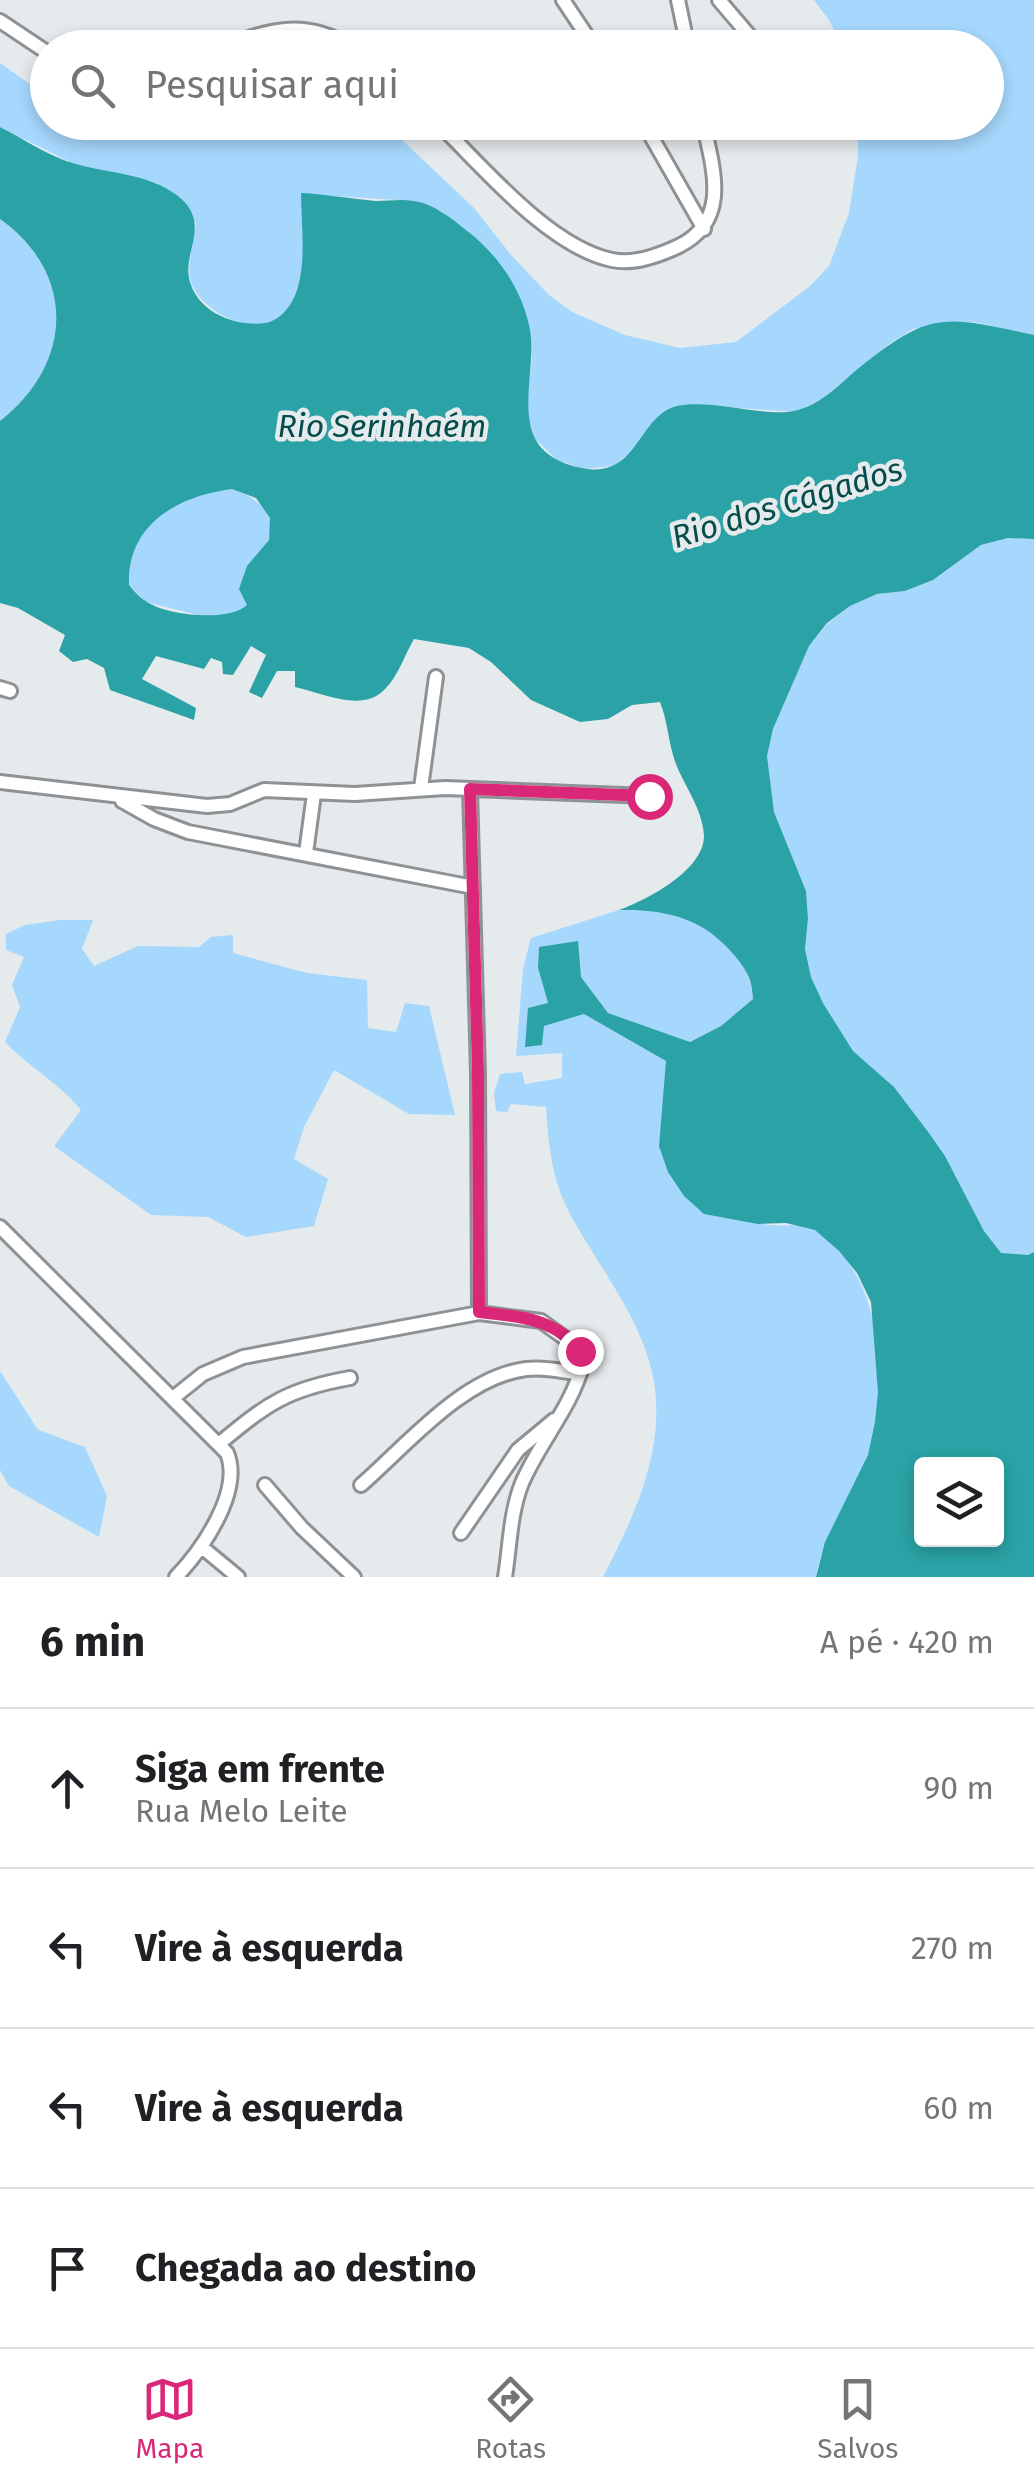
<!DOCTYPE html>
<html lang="pt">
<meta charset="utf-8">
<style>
body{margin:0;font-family:"Fira Sans",sans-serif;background:#f6f6f6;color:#202124}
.controls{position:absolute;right:30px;bottom:30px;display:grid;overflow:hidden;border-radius:10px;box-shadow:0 5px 15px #0003}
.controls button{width:90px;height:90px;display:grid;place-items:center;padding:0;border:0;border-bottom:2px solid #e0e0e0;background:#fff;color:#202124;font:50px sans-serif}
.stop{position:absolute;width:30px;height:30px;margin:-22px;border:8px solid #db2777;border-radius:50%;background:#fff}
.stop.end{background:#db2777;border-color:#fff;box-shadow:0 2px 10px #0008}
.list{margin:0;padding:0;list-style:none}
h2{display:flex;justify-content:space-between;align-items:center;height:130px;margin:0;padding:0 40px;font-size:42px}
h2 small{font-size:32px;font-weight:400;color:#757577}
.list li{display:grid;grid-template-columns:65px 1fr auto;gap:30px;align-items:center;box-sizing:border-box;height:160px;padding:0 40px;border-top:2px solid #e0e0e0}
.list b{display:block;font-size:38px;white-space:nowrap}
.list p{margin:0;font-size:32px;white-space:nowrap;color:#757577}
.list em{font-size:32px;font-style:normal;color:#757577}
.icon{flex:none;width:55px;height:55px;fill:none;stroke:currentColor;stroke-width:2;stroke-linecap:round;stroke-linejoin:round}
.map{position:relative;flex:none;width:1034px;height:1577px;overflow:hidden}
.search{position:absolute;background:#fff;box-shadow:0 5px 15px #0003;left:30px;right:30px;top:30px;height:110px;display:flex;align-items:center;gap:25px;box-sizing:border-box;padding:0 35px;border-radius:55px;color:#757577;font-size:38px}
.sheet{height:770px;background:#fff}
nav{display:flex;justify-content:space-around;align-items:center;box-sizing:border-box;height:140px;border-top:2px solid #e0e0e0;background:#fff;font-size:28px;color:#757577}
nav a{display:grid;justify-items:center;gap:5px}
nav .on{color:#db2777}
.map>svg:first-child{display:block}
.green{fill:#a6d8fd}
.water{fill:#2ba2a5;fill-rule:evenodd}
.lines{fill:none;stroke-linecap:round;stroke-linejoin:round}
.minor-casing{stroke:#8e9295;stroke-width:18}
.minor{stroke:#fff;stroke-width:12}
.route{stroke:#db2777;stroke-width:12}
.labels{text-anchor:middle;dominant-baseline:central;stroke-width:9;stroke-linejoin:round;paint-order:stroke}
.water-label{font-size:32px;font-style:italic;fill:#054c4d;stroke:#e5eaed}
</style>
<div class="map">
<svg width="1034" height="1577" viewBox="0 0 1034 1577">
<rect width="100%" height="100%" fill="#e5eaed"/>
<path class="green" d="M814,0H1034V335L974,322L913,329L889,344L821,400L795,412L701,405L652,425L635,449L613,466L584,469L557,460L535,439L526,413L532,357L474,236L441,211L414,201L301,194C301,228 309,271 293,302C272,345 207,319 192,285C185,270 194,240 196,223L157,183L74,164L0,127V63L47,96L48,122L384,123L474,208L511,255L549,295L572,312L625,335L680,348L736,342L810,286L829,266L849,213L858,156V123L986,122V48L842,47L829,20Z
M0,219C77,274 73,364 0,421Z
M232,488C253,497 281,513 268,541C265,550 254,559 247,566L248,605L237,614L202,616L146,602L129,585C127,524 177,497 232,488Z
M1008,538L1034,539V1252L1028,1255L1001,1254L984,1231L945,1156L929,1133L894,1087L853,1051L823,1003L811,977L805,949L808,919L806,891L774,812L767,756L773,729L809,646L827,624L850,606L877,594L905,591L933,580L981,545Z
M647,909C697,916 749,944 753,999L721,1026L690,1042L608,1013L581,977L538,968L548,1003L525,1046L541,1045L543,1026L584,1014L667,1061L659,1146C687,1168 726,1205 755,1221C771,1230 796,1221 815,1229C821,1232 827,1240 832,1244C884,1291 887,1388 869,1451C856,1495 823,1531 816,1577H603C633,1519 663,1456 655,1389C647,1321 594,1263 565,1204C551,1173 548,1140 546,1107L511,1104L507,1112L496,1111L494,1093L500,1074L522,1072L525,1084L562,1078V1053L516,1056L523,969L531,938L619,910Z
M60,920H93L82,949L94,966L138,946L199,947L211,937L233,935V953L307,973L367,980L368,1028L396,1032L405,1003L429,1006L455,1115L409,1114L334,1070L304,1127L294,1159L328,1179L314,1226L246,1237L208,1217L151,1215L54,1146L81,1110C59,1083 29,1067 5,1042L20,1007L12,985L24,957L6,950V934L25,925Z
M0,1371L38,1430L85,1447L107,1496L99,1537L9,1486L0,1470Z"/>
<path class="water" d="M0,127C24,139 50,157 76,164C111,174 148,173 178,196C213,224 181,252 190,282C199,313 236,327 265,323C280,321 291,306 296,293C307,263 301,225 301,193C326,194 351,199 376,201C388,201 402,199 414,201C434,204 451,218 466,230C498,254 523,291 530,330C538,383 501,452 582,468C638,480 638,415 677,406C711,398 770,419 798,410C820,404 837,387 854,372C930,310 941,315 1034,335V539L1008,538L981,545L933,580L905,591L877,594L850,606L827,623L809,646L773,729L767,756L774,812L806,891L808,919L805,949L811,977L823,1003L853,1051L894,1087L929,1133L945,1156L984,1231L1001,1253L1028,1255L1034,1252V1577H816L825,1542L868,1455L875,1422L878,1392L871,1302L857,1273L839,1251L815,1230L786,1223L758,1224L704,1214L684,1196L668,1172L659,1146L666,1061L584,1014L544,1026L542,1045L525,1047L528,1008L548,1003L538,968L539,947L578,941L581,977L608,1013L690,1042L721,1026L753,999C752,979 747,971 735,956C704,918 666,909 619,910C647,900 704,870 704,836C703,807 680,781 673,755C668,737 667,720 660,702L632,705L608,719L580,722L531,700L491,662L469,648L414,639C405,654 398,676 386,688C363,714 323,693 295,687V671H277L262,698L249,692L266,655L251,646L233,675L223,674L222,662L211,658L204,669L156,656L142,679L196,708L194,720L110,690L104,668L87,659L73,662L59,651L65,635L18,608L0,603V421C73,364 77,274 0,219ZM232,489L256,498L270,518L269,540L247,566L239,589L247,605C229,622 169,616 147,602C140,598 134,591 129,585C127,524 178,496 232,489ZM922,1464H996V1540H922Z"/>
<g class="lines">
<defs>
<path id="minor" d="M563,0L595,48
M678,0L688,48
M719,0L760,48
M0,21L48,53
M222,48C270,28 307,19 353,48
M437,122C482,166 549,247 612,260C634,265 660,255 679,246C731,220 713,168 703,122
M643,122L704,229
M0,688L10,691
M0,782L207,806L230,804L264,790L355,794L445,788L649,796
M421,788L436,677
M470,789L478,1073L479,1313
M122,801L154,819L188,832L473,887
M306,853L314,794
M0,1227L227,1453C243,1492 201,1551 176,1577
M173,1398L203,1374L243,1357L479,1313L541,1321L576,1346L583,1363C572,1407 540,1441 522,1483C510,1513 510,1546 505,1577
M220,1443C268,1403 288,1389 350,1378
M265,1485L302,1528L354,1577
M361,1485C407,1445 463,1377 526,1369C544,1367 562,1371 580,1374
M461,1533L518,1450L554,1420
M203,1548L238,1577"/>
</defs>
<use href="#minor" class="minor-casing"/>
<use href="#minor" class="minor"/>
</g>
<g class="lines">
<path class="route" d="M580,1351C555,1318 517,1316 479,1312L478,1072L470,789L649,796"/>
</g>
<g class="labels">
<g class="water-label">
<text x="382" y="426">Rio Serinhaém</text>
<text transform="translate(787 503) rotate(-17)">Rio dos Cágados</text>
</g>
</g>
</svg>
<div class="controls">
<button><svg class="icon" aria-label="layers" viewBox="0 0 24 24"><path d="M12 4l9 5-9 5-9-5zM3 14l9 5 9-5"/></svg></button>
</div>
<div class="stop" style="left:649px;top:796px"></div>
<div class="stop end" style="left:580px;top:1351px"></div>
<div class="search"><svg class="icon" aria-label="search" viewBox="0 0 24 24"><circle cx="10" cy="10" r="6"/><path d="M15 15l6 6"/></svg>Pesquisar aqui</div>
</div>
<section class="sheet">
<h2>6 min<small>A pé · 420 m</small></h2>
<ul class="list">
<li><svg class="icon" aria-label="ahead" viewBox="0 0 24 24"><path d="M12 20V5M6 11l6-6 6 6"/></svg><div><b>Siga em frente</b><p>Rua Melo Leite</p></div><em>90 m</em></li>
<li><svg class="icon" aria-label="left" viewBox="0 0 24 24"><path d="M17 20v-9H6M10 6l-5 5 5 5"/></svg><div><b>Vire à esquerda</b></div><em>270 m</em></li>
<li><svg class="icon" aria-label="left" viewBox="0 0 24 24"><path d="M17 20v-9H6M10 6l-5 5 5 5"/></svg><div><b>Vire à esquerda</b></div><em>60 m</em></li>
<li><svg class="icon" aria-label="arrive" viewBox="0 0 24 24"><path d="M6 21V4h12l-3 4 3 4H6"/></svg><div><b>Chegada ao destino</b></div></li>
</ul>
</section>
<nav>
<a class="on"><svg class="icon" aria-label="map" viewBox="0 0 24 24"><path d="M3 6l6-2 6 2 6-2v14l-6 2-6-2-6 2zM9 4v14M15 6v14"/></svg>Mapa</a>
<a><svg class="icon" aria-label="directions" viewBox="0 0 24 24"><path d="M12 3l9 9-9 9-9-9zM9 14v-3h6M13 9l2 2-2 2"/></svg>Rotas</a>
<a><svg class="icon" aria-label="saved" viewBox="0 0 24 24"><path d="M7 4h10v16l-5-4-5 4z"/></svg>Salvos</a>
</nav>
